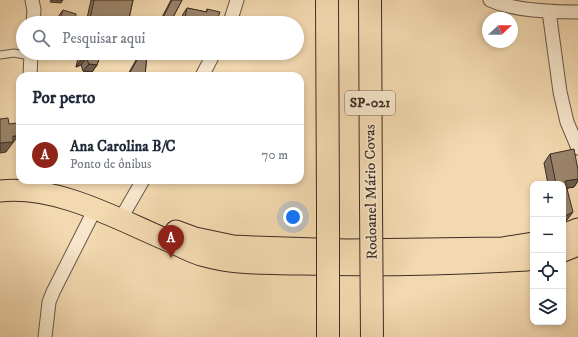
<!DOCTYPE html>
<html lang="pt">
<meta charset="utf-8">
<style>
body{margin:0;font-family:"IM FELL DW Pica",serif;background:#f2f2f3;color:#1f2937}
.controls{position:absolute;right:12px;bottom:12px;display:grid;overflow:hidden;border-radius:8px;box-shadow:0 2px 6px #0003}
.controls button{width:36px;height:36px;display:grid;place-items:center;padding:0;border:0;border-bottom:1px solid #e0e1e3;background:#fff;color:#1f2937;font:20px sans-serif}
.compass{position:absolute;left:482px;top:12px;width:36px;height:36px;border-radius:50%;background:#fff;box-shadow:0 2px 6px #0003;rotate:68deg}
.you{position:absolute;left:293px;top:217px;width:14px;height:14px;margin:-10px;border:3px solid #fff;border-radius:50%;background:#1a73e8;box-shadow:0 0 0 6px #1a73e833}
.badge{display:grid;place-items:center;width:26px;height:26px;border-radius:50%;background:#8f2418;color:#fff;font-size:13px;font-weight:700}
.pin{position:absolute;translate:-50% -33px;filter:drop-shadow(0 1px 2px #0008)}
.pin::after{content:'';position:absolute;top:21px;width:14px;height:12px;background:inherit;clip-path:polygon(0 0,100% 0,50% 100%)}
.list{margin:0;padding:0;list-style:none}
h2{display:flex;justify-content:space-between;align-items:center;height:52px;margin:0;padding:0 16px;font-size:17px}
h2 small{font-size:13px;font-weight:400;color:#747a83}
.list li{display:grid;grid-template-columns:26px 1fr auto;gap:12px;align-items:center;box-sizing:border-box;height:60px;padding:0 16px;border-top:1px solid #e0e1e3}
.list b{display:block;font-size:15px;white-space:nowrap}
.list p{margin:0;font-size:13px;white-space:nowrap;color:#747a83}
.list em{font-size:13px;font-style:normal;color:#747a83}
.icon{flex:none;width:22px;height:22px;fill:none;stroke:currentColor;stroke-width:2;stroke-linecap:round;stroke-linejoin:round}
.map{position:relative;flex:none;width:578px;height:337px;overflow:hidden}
.search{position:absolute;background:#fff;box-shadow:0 2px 6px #0003;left:16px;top:16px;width:288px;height:44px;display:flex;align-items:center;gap:10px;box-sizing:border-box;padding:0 14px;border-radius:22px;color:#747a83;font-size:15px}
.panel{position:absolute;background:#fff;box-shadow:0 2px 6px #0003;left:16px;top:72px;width:288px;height:112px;border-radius:12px}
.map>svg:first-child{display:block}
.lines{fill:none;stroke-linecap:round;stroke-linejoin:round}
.lane-casing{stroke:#6a5747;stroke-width:9}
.street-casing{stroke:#6a5747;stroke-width:15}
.primary-casing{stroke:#3d2c24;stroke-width:23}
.highway-casing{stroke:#3d2c24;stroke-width:24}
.lane{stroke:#f7e6cc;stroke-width:7}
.street{stroke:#f7e6cc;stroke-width:13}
.primary{stroke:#f3d9b0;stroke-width:21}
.highway{stroke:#f3d9b0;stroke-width:22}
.highway-bridge-casing{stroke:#3d2c24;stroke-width:24;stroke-linecap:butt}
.highway-bridge{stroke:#f3d9b0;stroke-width:22}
.wall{fill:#86735e;stroke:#3d2c24}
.shaded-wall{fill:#6d5e4c;stroke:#3d2c24}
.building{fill:#9c866d;stroke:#3d2c24}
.labels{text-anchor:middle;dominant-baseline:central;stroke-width:3.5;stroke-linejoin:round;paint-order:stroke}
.shield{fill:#f7e6cc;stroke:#756456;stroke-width:1}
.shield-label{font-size:14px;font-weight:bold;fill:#3d2c24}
.street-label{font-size:15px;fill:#3d2c24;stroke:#f7e6cc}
</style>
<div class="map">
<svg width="578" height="337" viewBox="0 0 578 337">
<rect width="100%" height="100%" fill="#f3d9b0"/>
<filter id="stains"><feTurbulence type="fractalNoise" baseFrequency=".005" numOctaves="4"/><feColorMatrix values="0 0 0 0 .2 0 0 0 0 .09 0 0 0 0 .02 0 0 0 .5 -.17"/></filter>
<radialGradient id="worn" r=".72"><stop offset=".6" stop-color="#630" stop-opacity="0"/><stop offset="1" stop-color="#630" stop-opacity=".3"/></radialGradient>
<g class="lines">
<defs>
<path id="lane" d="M0,55L14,53L30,56"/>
<path id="street" d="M32,0L34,10L33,23
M490,0C515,11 551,12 578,12
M549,11L560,92L567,122L578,148
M229,23L232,16L237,0
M30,76L31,53
M202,76L214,53
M120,220L143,180
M45,337L49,302L53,292L95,209"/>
<path id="primary" d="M0,191C58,185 117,219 169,241C181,246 192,253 205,256C236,265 269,263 301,264C377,266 452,264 527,260L533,259
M176,231L195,238L233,246L254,247L347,250L502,248L533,243
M563,235L578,229
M563,251L578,245"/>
<path id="highway" d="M327,0L328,206
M370,0L371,206"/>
</defs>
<use href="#lane" class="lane-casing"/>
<use href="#street" class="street-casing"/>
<use href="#primary" class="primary-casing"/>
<use href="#highway" class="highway-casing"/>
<use href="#lane" class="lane"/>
<use href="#street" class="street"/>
<use href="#primary" class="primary"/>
<use href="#highway" class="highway"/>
<defs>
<path id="highway-bridge" d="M328,206V337
M371,206L372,337"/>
</defs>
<use href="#highway-bridge" class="highway-bridge-casing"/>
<use href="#highway-bridge" class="highway-bridge"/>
</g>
<path class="wall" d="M91,0H133L128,23H86Z
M171,0H182L170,23H159Z
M187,8L206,12L207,9L216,23H181L183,14Z
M63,10L75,23H56L58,17Z
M79,53H101L97,65L92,72L83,71L81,65L76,67Z
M140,53H147L145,76H127Z
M550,154L578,170V181L574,187L567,188V220L563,222V184H548L544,163Z"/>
<path class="shaded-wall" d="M51,0H63L61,3L50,2Z
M86,58L81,65L76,67L81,60Z
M89,64L97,65L92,72L83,71Z
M13,136H18L6,152L0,153V143Z
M578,179V181L574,187L563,189L565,181Z
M573,212L567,220L563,222V217Z"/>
<path class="building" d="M94,0H133L128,23H89Z
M172,0H182L170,23H160Z
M187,8L207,12V9L220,12L216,23L213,22L212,23H184Z
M63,10L76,14L75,23H59Z
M83,53H101L97,65L89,64L86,58L81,60Z
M141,53H147L145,76H128Z
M8,118L9,124L17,123L18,136H13V142L0,143V119Z
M574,149L578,170V179L565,181L573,212L563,217V184H556L550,154Z"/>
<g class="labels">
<rect class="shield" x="345" y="91" width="50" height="24" rx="3"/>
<g class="shield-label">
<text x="370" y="103">SP-021</text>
</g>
<g class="street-label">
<text transform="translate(371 192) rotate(-91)">Rodoanel Mário Covas</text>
</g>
</g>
<rect width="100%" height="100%" filter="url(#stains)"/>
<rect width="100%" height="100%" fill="url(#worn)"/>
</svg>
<div class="controls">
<button>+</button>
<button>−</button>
<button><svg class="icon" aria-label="locate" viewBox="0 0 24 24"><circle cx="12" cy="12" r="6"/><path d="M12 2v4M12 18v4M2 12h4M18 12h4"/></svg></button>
<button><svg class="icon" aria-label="layers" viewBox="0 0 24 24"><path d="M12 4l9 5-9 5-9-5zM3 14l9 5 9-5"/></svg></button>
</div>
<svg class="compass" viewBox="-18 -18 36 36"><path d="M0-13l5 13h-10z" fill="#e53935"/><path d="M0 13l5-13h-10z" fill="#747a83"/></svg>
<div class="you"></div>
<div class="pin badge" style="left:171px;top:258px">A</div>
<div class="search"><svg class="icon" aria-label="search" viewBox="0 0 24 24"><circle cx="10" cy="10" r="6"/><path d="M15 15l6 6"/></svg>Pesquisar aqui</div>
<section class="panel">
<h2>Por perto<small></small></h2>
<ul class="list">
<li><span class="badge">A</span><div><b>Ana Carolina B/C</b><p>Ponto de ônibus</p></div><em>70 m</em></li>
</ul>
</section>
</div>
